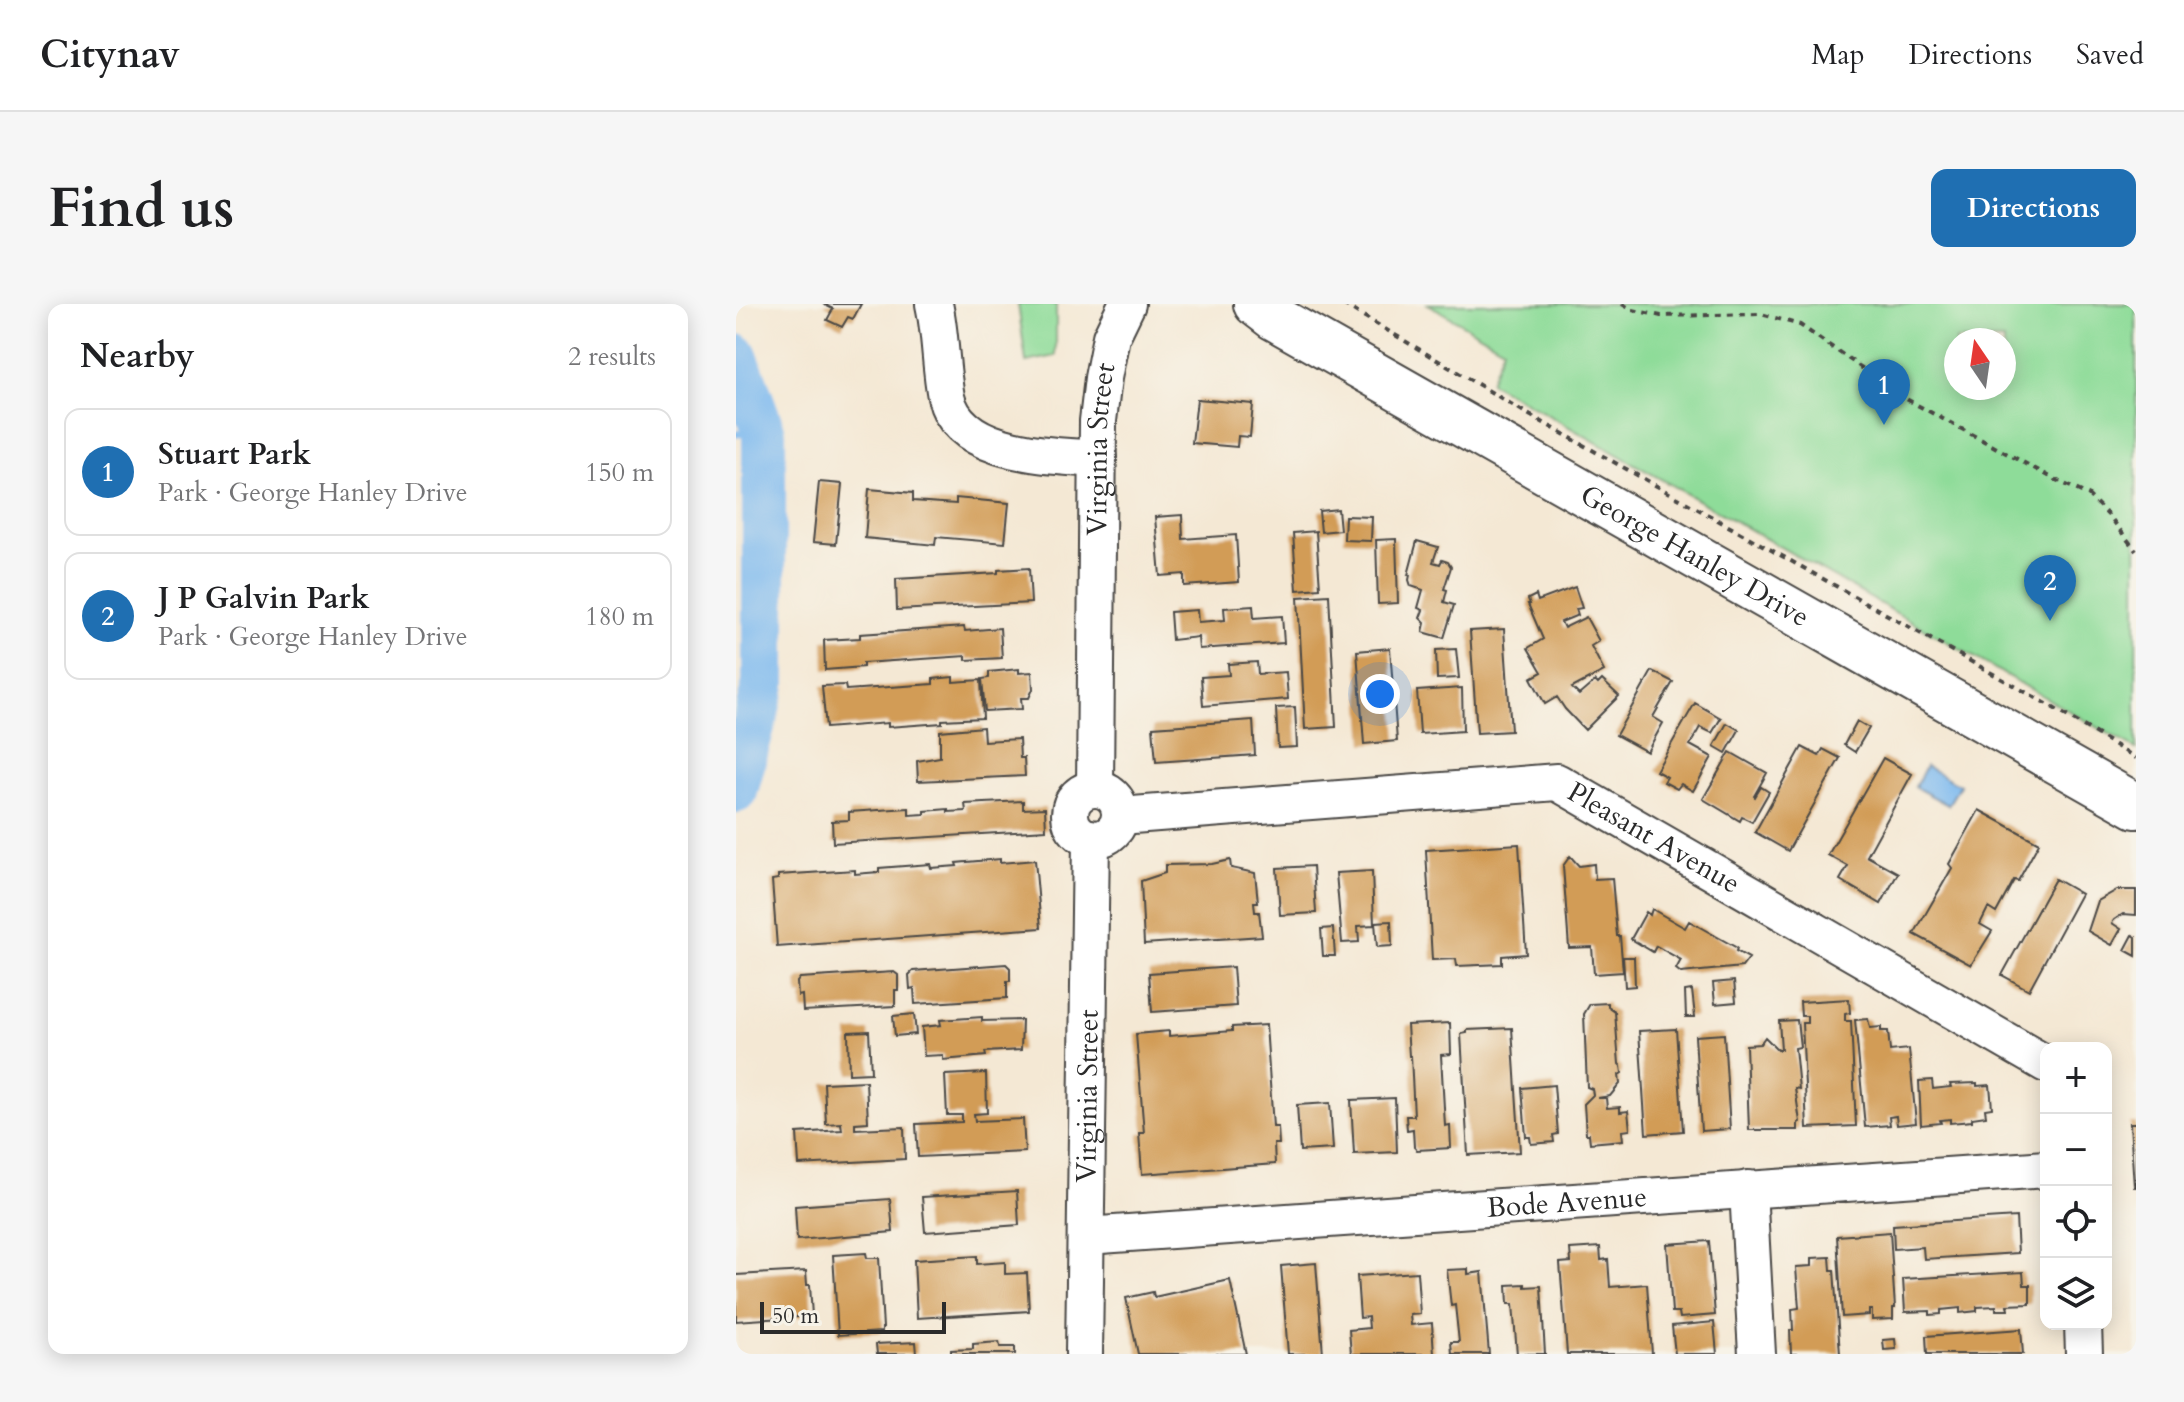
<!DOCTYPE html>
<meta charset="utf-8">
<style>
body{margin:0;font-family:Cardo,serif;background:#f6f6f6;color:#202124}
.controls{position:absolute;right:24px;bottom:24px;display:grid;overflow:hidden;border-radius:16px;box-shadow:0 4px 20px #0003}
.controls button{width:72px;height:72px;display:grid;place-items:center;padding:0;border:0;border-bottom:2px solid #e0e0e0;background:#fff;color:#202124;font:40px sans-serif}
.compass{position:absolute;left:1208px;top:24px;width:72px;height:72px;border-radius:50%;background:#fff;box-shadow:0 4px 20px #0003;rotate:347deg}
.scale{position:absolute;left:24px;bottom:20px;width:186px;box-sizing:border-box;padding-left:8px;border:4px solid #2b2b2b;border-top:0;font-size:22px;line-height:28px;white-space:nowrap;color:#2b2b2b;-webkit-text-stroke:6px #f7f3e8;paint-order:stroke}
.you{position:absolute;left:644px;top:390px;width:28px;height:28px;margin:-20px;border:6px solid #fff;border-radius:50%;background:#1a73e8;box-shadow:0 0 0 12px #1a73e833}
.badge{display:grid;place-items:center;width:52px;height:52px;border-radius:50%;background:#1f6fb2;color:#fff;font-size:26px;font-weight:700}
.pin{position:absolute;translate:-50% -66px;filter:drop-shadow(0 2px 4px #0008)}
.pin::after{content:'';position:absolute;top:42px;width:28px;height:24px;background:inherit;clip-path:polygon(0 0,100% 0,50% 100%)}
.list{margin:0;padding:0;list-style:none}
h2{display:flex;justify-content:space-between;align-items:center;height:104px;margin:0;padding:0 32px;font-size:34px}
h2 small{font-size:26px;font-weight:400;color:#757577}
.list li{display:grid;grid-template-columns:52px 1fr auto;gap:24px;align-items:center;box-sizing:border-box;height:128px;margin:0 16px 16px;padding:0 16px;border:2px solid #e0e0e0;border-radius:16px}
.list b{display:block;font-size:30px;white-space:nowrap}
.list p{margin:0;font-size:26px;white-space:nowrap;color:#757577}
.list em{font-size:26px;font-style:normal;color:#757577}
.icon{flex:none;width:44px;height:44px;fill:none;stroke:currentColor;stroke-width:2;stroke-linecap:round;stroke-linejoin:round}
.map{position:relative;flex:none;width:1400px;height:1050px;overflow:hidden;border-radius:16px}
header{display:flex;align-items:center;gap:48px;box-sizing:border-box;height:112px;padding:0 40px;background:#fff;border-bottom:2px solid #e0e0e0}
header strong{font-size:38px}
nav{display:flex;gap:44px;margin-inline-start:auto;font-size:28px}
.intro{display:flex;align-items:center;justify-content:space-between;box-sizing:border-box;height:192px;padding:0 48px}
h1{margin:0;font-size:56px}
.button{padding:20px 36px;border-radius:16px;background:#1f6fb2;color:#fff;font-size:28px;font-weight:700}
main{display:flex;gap:48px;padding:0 48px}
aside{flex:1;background:#fff;border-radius:16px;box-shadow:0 4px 20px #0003}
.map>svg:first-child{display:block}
.green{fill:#8edc99;stroke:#5c8462;stroke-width:2;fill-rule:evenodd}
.water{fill:#7db9ef;stroke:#54728d;stroke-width:2}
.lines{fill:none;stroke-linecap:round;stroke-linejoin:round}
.stream{stroke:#7db9ef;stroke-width:7}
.river{stroke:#7db9ef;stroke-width:44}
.building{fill:#d29c56}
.minor-casing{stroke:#494744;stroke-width:40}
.major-casing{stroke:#494744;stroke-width:48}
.path{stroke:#494744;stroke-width:4;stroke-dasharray:6 6;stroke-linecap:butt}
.minor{stroke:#fff;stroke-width:36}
.major{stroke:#fff;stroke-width:44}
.labels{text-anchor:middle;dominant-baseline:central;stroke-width:8;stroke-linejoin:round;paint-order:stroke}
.street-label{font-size:28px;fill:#2b2b2b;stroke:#f7f3e8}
</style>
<header>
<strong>Citynav</strong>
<nav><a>Map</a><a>Directions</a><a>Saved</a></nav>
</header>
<div class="intro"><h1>Find us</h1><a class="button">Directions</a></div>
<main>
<aside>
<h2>Nearby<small>2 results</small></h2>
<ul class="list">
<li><span class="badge">1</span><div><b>Stuart Park</b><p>Park · George Hanley Drive</p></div><em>150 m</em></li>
<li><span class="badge">2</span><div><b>J P Galvin Park</b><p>Park · George Hanley Drive</p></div><em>180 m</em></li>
</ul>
</aside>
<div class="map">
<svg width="1400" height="1050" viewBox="0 0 1400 1050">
<rect width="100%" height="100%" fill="#f7f3e8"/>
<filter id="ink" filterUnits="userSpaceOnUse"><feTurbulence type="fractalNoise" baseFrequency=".0125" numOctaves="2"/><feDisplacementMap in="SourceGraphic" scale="16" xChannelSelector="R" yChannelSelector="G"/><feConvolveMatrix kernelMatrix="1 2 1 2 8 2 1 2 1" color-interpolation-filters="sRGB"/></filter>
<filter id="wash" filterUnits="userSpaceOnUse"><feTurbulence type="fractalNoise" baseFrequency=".006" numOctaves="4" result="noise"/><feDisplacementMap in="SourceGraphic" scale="32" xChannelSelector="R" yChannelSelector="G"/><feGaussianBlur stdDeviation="1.8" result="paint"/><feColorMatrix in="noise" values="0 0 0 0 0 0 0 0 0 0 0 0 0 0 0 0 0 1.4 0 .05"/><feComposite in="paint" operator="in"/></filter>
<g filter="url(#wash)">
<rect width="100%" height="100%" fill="#f4e8d4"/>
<path class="green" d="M282,0H320V52L290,58Z
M692,0H1400V445L754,78L767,44ZM1268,36V84H1220V36Z"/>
<path class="water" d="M1190,462L1224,481L1212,501L1179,483Z"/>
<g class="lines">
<path class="stream" d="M0,130L28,129"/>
<path class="river" d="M0,52L28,129V380L0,487"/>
</g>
<g id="blocks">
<path class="building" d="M87,0H125L117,15L112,13L106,23L91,16L97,5Z
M461,95L517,100L514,133L502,132L501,143L456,139Z
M83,178L106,180L100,240L77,238Z
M133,185L177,189V197L220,200V194L273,199L269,239L200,233L199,241L129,234Z
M602,205L604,226L585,228L583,207Z
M446,211L447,235L500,231L503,278L448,282V270L424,272L419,213Z
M609,212L636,213L635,237L608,236Z
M580,227L584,284L561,286L557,229Z
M660,235L662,299L642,300L640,236Z
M681,237L702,243L697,258L704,260L706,256L712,258L715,263L708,285L711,286L708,298L718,301L708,334L687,328L689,319L684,314L687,306L682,304L687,286L675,282L673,276L674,271H672Z
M293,264L295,299L161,306L160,275L262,269V266Z
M839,283L846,304L840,305L842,311L825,318L828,324L850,313L863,337L855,342L868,367L836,384L843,391L859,377L862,380L866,376L883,392L849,426L829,405L821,393L809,400L795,374L806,368L792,344L807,335L792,300H794L792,295L800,291L802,297Z
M593,291L600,423L569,425L562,293Z
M517,302L518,314L546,312L548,339L463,345L462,333L436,336L434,308L461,306L462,318L489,316L488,304Z
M228,323L229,327L264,324L266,354L230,356V352L127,359V363L89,366L88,336L124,334V330Z
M768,325L775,427L741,429L734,327Z
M654,344L661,437L628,440L621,347Z
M720,345L723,374L701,375L700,346Z
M521,358L522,370L550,368L552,395L467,402L465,373L493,371L492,360Z
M283,365V369L296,368L297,385L293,394H285L286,405L249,407L246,375L253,374V368Z
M916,367L937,378L917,413L927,419L911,448L880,431Z
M217,373V378L245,376L247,414L206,416V419L152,423V419L90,424L86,382L109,381L110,386L197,380V375Z
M726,384L727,427L684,430L681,387Z
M959,399L985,414L976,429L964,423L954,441L976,453L957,487L945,480L941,485L928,478L931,473L920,467Z
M559,403L561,443L542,444L540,404Z
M517,416L519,451L420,458L417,423Z
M1121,417L1133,424L1119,448L1108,441Z
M991,419L1003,426L990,449L978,442Z
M247,423L248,437L283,435L284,454H288L289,472L182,477L181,457L204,453V427Z
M1066,443L1083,452L1087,445L1104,454L1052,547L1019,528Z
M994,448L1031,469L1018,492L1019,493L1025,483L1033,488L1016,518L1006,513L1004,517L967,495Z
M1147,454L1176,470L1131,552L1162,569L1145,600L1104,576L1112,562L1092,551Z
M287,497V505L309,504L310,526L97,539L96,517L113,516V508L173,504V511L189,510V507L212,505V508L230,507L229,500Z
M1243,506L1303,539L1282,577L1278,576L1260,609L1252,604L1244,620L1256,627L1235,661L1178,630L1216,564L1213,560Z
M783,540L790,650L766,652V660L721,662L720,655L696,656L690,546Z
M834,552L843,562L858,560L859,575L876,574L881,632H884L887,668L858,670L856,643L833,644L827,562Z
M264,555V559L299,556L305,624L41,643L36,576L42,575V571L119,566V570L143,568V564L194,560L195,564L221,562L220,559Z
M494,556L495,564L519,569L522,598H518L519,608H523L526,632L408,640L405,577L429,569V561L476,560Z
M577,562L580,609L544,611L541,564Z
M636,567L638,621L622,622L623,638L606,639L600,569Z
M1319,575L1345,590L1293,686L1266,671Z
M1381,586H1400V611L1387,610L1378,616L1376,619L1385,625L1376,641L1352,627L1362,597Z
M916,605L949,624L953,617L1001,644L1000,647L1013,654L1006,663L945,669L940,665L945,656L920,642L917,648L895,635L910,608L914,611Z
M655,617L656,642L641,643L639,618Z
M597,624L599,652H587L585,625Z
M1397,631L1400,633V652L1389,646Z
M887,653H898L899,682L889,683Z
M270,660L274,664V677H271V694L179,700L178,684L174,685L173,671L177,667Z
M497,663L500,702L416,708L413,669Z
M158,668L162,671V686H159V702L67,707L66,691L62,692L61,678L64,674Z
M998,677L1000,698L979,700L977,679Z
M956,686L959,713H950L949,687Z
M1113,695L1114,709L1109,710V717H1115L1120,822L1071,824L1066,719H1071V712H1065L1064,698Z
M872,699V703L879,708L883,760L885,762L886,769L883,771L884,780L874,792L862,794H870L871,804L884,803V808L892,807L894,826L886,827L887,836L854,839L853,830H850L848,800L857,791L856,785L851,783L848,710L854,700Z
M178,710L180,730L159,732L157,712Z
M246,713V717L286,716L285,746L249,748L250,752L207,756V751L188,752L186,723L205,721L204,716Z
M1132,715L1134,724L1145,723V727H1152L1154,747L1173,745L1180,819L1161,821L1160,812L1153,813L1154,821L1129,823L1119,716Z
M1061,716L1064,743L1059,744L1063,785L1059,784L1064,818L1062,819V826H1013L1010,741L1024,740L1029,733L1042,746L1045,745L1043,717Z
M714,719L715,750L705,751L709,822L714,821L715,844L681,846L678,843L677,825L671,826L670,812H678L675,752H673L671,721Z
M530,721L537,823H542L543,840H538L539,860L406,870L403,829H408L400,730L433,727V732L496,727V723Z
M776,724L784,848L732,851L725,730L731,729V726Z
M940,725L947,827L910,830L903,727Z
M133,727L135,769L113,770L112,728Z
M988,730L994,825L965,827L959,732Z
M250,769L251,809L238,810L239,817L287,815L289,848L182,853L180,820L226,818V811H211L209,771Z
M1196,776L1197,785L1215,783L1214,780L1241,779V782L1254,781L1256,804L1249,805L1250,812L1236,814V817L1214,819V815L1204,816L1205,819L1185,821L1183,777Z
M130,777L132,818L119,819V825L168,823L169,855L63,861L61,829L106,826L105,819L90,820L88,779Z
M818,781L822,830L817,831L818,838L795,840L794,833H790L786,784Z
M659,794L661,848L618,850L615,796Z
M594,799L597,845L564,847L561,801Z
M1394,819H1400V883H1398Z
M281,887L283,921L189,928L186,893Z
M154,895L157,928L61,936L59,902Z
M1280,913L1282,949L1188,955L1187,943L1158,945L1157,921Z
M1154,928L1159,1004H1157V1015L1136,1016V1006H1133V1011L1106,1013L1101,932Z
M973,937L979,1011L944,1014L943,1008H936L931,940Z
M864,943L865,956L872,955L874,983L911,980L916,1050H831L824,959L835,958L834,945Z
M130,949L131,954H143L147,1024H146V1028L102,1031L97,951Z
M241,952V960L269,958V970L291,969L293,1007L181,1014L178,956Z
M1094,953L1095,966H1098L1104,1050H1055L1054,1026H1057L1056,1005L1063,1004L1060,963L1076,962V954Z
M580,959L587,1050H552L545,962Z
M732,965V970L746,968L753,1050H716L715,1038H723L719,1001L715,1002L711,966Z
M70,967L71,981H74L76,1012L0,1017V971Z
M681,968L684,1010L674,1011L675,1021L696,1019L698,1050H615L613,1026L633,1024L632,1013L624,1014L621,972Z
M1287,968L1288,981H1294V1000L1271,1001L1272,1006H1260V1002L1241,1003V1007L1224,1009V1004L1205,1006V1010L1194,1011V1007L1169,1008L1167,975Z
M494,976L510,1050H402L390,994L417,988L418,993Z
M789,980V983L805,982L809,1050H781L777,1000H772L771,981Z
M978,1018L981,1050H939L936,1022Z
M1285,1025L1287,1050H1191L1190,1032Z
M1159,1035L1160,1045L1148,1046L1147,1036Z
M180,1038L181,1050H141L140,1040Z
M263,1038L264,1043H279V1050H215V1046L237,1045V1040Z"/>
</g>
</g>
<g filter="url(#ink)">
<use href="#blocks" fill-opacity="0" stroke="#494744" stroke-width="2"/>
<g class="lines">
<defs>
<g id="minor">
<path d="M198,0C205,31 204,62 210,93C223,152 315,151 362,155"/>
<path id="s1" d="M359,485L362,117L367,74L375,33L391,0"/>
<circle cx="359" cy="510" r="25"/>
<path id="s2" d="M384,512L821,478L1310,760"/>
<path d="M1012,885L1021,1050"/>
<path id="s3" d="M350,932L1310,865"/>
<path d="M1347,1020L1348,1050"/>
<path id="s4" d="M348,1050L355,534"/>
</g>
<g id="major">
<path id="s5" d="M520,0L537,13L1400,502"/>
</g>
</defs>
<use href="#minor" class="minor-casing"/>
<use href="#major" class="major-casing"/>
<path class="path" d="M607,0L790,109L1311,400L1400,454
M886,0L897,6L925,12L1025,10L1064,21L1172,96L1320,176L1352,191L1375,214L1400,247"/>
<use href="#minor" class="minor"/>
<use href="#major" class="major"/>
</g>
</g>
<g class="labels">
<g class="street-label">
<text stroke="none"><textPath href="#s1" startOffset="340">Virginia Street</textPath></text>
<text stroke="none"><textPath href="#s5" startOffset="506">George Hanley Drive</textPath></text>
<text stroke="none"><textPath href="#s2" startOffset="550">Pleasant Avenue</textPath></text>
<text stroke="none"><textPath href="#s4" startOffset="258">Virginia Street</textPath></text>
<text stroke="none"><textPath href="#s3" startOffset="482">Bode Avenue</textPath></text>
</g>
</g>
</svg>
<div class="controls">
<button>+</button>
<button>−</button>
<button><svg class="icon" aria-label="locate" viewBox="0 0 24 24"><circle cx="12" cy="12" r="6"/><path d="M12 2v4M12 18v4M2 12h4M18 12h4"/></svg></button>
<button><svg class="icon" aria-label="layers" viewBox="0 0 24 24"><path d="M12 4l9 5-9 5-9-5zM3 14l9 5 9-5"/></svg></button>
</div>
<svg class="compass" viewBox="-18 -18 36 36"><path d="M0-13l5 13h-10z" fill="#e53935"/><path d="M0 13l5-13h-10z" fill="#757577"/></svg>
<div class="scale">50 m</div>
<div class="you"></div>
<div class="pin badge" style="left:1148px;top:121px">1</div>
<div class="pin badge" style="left:1314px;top:317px">2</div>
</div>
</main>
